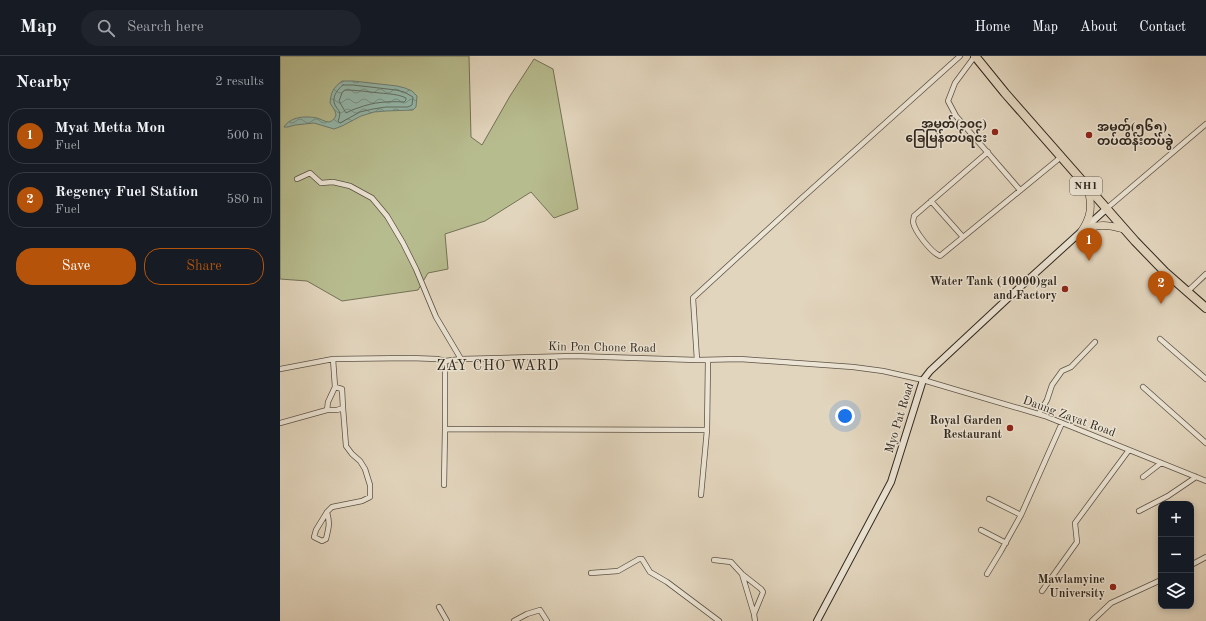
<!DOCTYPE html>
<meta charset="utf-8">
<style>
body{margin:0;font-family:"Old Standard TT","Noto Sans Myanmar",serif;background:#20242c;color:#f1f3f6}
.controls{position:absolute;right:12px;bottom:12px;display:grid;overflow:hidden;border-radius:8px;box-shadow:0 2px 6px #0003}
.controls button{width:36px;height:36px;display:grid;place-items:center;padding:0;border:0;border-bottom:1px solid #363941;background:#171b24;color:#f1f3f6;font:20px sans-serif}
.you{position:absolute;left:565px;top:360px;width:14px;height:14px;margin:-10px;border:3px solid #fff;border-radius:50%;background:#1a73e8;box-shadow:0 0 0 6px #1a73e833}
.badge{display:grid;place-items:center;width:26px;height:26px;border-radius:50%;background:#b45309;color:#fff;font-size:13px;font-weight:700}
.pin{position:absolute;translate:-50% -33px;filter:drop-shadow(0 1px 2px #0008)}
.pin::after{content:'';position:absolute;top:21px;width:14px;height:12px;background:inherit;clip-path:polygon(0 0,100% 0,50% 100%)}
.list{margin:0;padding:0;list-style:none}
h2{display:flex;justify-content:space-between;align-items:center;height:52px;margin:0;padding:0 16px;font-size:17px}
h2 small{font-size:13px;font-weight:400;color:#9ea1a6}
.list li{display:grid;grid-template-columns:26px 1fr auto;gap:12px;align-items:center;box-sizing:border-box;height:56px;margin:0 8px 8px;padding:0 8px;border:1px solid #363941;border-radius:16px}
.list b{display:block;font-size:15px;white-space:nowrap}
.list p{margin:0;font-size:13px;white-space:nowrap;color:#9ea1a6}
.list em{font-size:13px;font-style:normal;color:#9ea1a6}
.actions{display:flex;gap:8px;padding:12px 16px}
.actions a{flex:1;padding:9px 0;border:1px solid #b45309;border-radius:16px;text-align:center;font-size:14px;color:#b45309}
.actions .main{background:#b45309;color:#fff}
.icon{flex:none;width:22px;height:22px;fill:none;stroke:currentColor;stroke-width:2;stroke-linecap:round;stroke-linejoin:round}
.map{position:relative;flex:none;width:926px;height:565px;overflow:hidden}
header{display:flex;align-items:center;gap:24px;box-sizing:border-box;height:56px;padding:0 20px;background:#171b24;border-bottom:1px solid #363941}
header strong{font-size:19px}
nav{display:flex;gap:22px;margin-inline-start:auto;font-size:14px}
.search{width:280px;height:36px;background:#20242c;display:flex;align-items:center;gap:10px;box-sizing:border-box;padding:0 14px;border-radius:22px;color:#9ea1a6;font-size:15px}
main{display:flex}
aside{flex:1;background:#171b24}
.map>svg:first-child{display:block}
.green{fill:#b7bc8f;stroke:#747256}
.water{fill:url(#water-waves);stroke:#6d7f73}
.lines{fill:none;stroke-linecap:round;stroke-linejoin:round}
.shore{stroke:#627065;stroke-width:1}
.street-casing{stroke:#5c5246;stroke-width:6}
.secondary-casing{stroke:#30271e;stroke-width:8}
.primary-casing{stroke:#30271e;stroke-width:8}
.highway-casing{stroke:#30271e;stroke-width:10}
.street{stroke:#ece4d4;stroke-width:4.5}
.secondary{stroke:#ece4d4;stroke-width:6}
.primary{stroke:#e2d5bd;stroke-width:7}
.highway{stroke:#e2d5bd;stroke-width:8}
.poi-dot{fill:#8f2418;stroke:#ece4d4;stroke-width:1.5}
.labels{text-anchor:middle;dominant-baseline:central;stroke-width:3;stroke-linejoin:round;paint-order:stroke}
.shield{fill:#ece4d4;stroke:#686055;stroke-width:1}
.shield-label{font-size:11px;font-weight:bold;fill:#30271e}
.poi-label{font-size:12px;font-weight:bold;fill:#30271e;stroke:#ece4d4;text-anchor:end}
.street-label{font-size:12px;fill:#30271e;stroke:#ece4d4}
.quarter-label{font-size:14px;letter-spacing:1px;fill:#30271e;stroke:#ece4d4}
</style>
<header>
<strong>Map</strong>
<div class="search"><svg class="icon" aria-label="search" viewBox="0 0 24 24"><circle cx="10" cy="10" r="6"/><path d="M15 15l6 6"/></svg>Search here</div>
<nav><a>Home</a><a>Map</a><a>About</a><a>Contact</a></nav>
</header>
<main>
<aside>
<h2>Nearby<small>2 results</small></h2>
<ul class="list">
<li><span class="badge">1</span><div><b>Myat Metta Mon</b><p>Fuel</p></div><em>500 m</em></li>
<li><span class="badge">2</span><div><b>Regency Fuel Station</b><p>Fuel</p></div><em>580 m</em></li>
</ul>
<div class="actions"><a class="main">Save</a><a>Share</a></div>
</aside>
<div class="map">
<svg width="926" height="565" viewBox="0 0 926 565">
<defs>
<pattern id="water-waves" width="16" height="10" patternUnits="userSpaceOnUse"><rect width="16" height="10" fill="#95b9ac"/><path d="M0 5q4-4 8 0t8 0" fill="none" stroke="#7a968b"/></pattern>
</defs>
<rect width="100%" height="100%" fill="#e2d5bd"/>
<filter id="stains"><feTurbulence type="fractalNoise" baseFrequency=".005" numOctaves="4"/><feColorMatrix values="0 0 0 0 .2 0 0 0 0 .09 0 0 0 0 .02 0 0 0 .5 -.17"/></filter>
<radialGradient id="worn" r=".72"><stop offset=".6" stop-color="#630" stop-opacity="0"/><stop offset="1" stop-color="#630" stop-opacity=".3"/></radialGradient>
<path class="green" d="M0,0H189L191,81L202,89L230,40L254,3L273,13L298,153L274,162L251,136L205,165L165,178L168,213L148,217L138,234L62,245L27,225L0,223Z"/>
<path class="water" d="M62,25H73L117,30L125,32L132,35L137,40L136,51L133,54L106,55L94,56L81,60L62,70L54,73L34,67L15,69L8,71H4C11,60 26,60 37,62C41,63 45,66 49,66C53,65 55,62 56,59L55,55L50,47C51,36 53,32 62,25Z"/>
<g class="lines">
<path class="shore" d="M63,29H73L116,34L124,36L133,41L132,49L128,51H106L93,53L80,56L60,67L58,65C63,53 56,55 54,46C53,39 58,33 63,29Z
M65,34C77,34 89,36 100,37C109,38 118,38 126,42V44L124,46C109,45 93,46 78,52C74,53 70,55 66,57L59,45L62,37Z"/>
<defs>
<path id="street" d="M695,0L675,27L668,45L676,60L740,134
M708,96L634,160C634,161 633,165 633,166C635,176 651,196 660,200L781,101
M17,123L30,117L41,127L53,126L70,130L92,142L107,160L123,187L136,213L156,261L181,303
M651,145L683,181
M826,153L926,68
M907,236L926,218
M880,283L926,323
M53,303L55,331L48,346L47,354H57L63,352L62,333L55,331
M417,304L413,242L522,142L680,0
M0,313L53,303L130,302L157,303L165,305L181,303L294,300L417,304L460,303L573,311L603,315L643,324L765,360L926,425
M863,331L926,387
M759,358L767,344L772,329L782,315L791,311L815,286
M0,367L47,354
M165,373L427,374
M863,421L881,407
M164,429L165,373V305
M421,439L427,374L428,304
M709,443L741,459
M859,455L888,440L916,421
M47,456C50,467 49,471 46,483L42,485L34,481L36,474L47,456L52,451L82,445L90,441V429L85,413L80,405L72,398L66,390L63,352
M701,474L726,487
M434,504L451,506L462,518L481,533L483,536L474,558
M911,509L926,501
M311,517L338,515L359,503H362L370,516L387,526L439,565
M462,518L474,558L475,565
M707,518L721,495L741,459L782,367
M762,535L797,486L795,467L849,394
M159,551L167,565
M234,565L247,558L260,554L267,565
M812,565L831,547L881,524"/>
<path id="secondary" d="M537,565L611,426L643,324L650,315L739,232L826,153"/>
<path id="primary" d="M803,175C817,167 829,169 844,173
M801,176C812,160 812,150 808,132"/>
<path id="highway" d="M695,0L725,37L855,185L885,216L926,252"/>
</defs>
<use href="#street" class="street-casing"/>
<use href="#secondary" class="secondary-casing"/>
<use href="#primary" class="primary-casing"/>
<use href="#highway" class="highway-casing"/>
<use href="#street" class="street"/>
<use href="#secondary" class="secondary"/>
<use href="#primary" class="primary"/>
<use href="#highway" class="highway"/>
</g>
<g class="poi-dot">
<circle cx="715" cy="76" r="4"/>
<circle cx="809" cy="79" r="4"/>
<circle cx="785" cy="233" r="4"/>
<circle cx="730" cy="372" r="4"/>
<circle cx="833" cy="531" r="4"/>
</g>
<g class="labels">
<rect class="shield" x="790" y="121" width="32" height="18" rx="3"/>
<g class="shield-label">
<text x="806" y="130">NH1</text>
</g>
<g class="poi-label">
<text x="707" y="69">အမှတ်(၁၀၄)<tspan x="707" dy="14">ခြေမြန်တပ်ရင်း</tspan></text>
<text x="817" y="72" text-anchor="start">အမှတ်(၅၆၅)<tspan x="817" dy="14">တပ်ထိန်းတပ်ခွဲ</tspan></text>
<text x="777" y="226">Water Tank (10000)gal<tspan x="777" dy="14">and Factory</tspan></text>
<text x="722" y="365">Royal Garden<tspan x="722" dy="14">Restaurant</tspan></text>
<text x="825" y="524">Mawlamyine<tspan x="825" dy="14">University</tspan></text>
</g>
<g class="street-label">
<text transform="translate(322 292) rotate(1)">Kin Pon Chone Road</text>
<text transform="translate(789 361) rotate(20)">Daung Zayat Road</text>
<text transform="translate(620 362) rotate(-73)">Myo Pat Road</text>
</g>
<g class="quarter-label">
<text x="218" y="310">ZAY CHO WARD</text>
</g>
</g>
<rect width="100%" height="100%" filter="url(#stains)"/>
<rect width="100%" height="100%" fill="url(#worn)"/>
</svg>
<div class="controls">
<button>+</button>
<button>−</button>
<button><svg class="icon" aria-label="layers" viewBox="0 0 24 24"><path d="M12 4l9 5-9 5-9-5zM3 14l9 5 9-5"/></svg></button>
</div>
<div class="you"></div>
<div class="pin badge" style="left:809px;top:205px">1</div>
<div class="pin badge" style="left:881px;top:248px">2</div>
</div>
</main>
